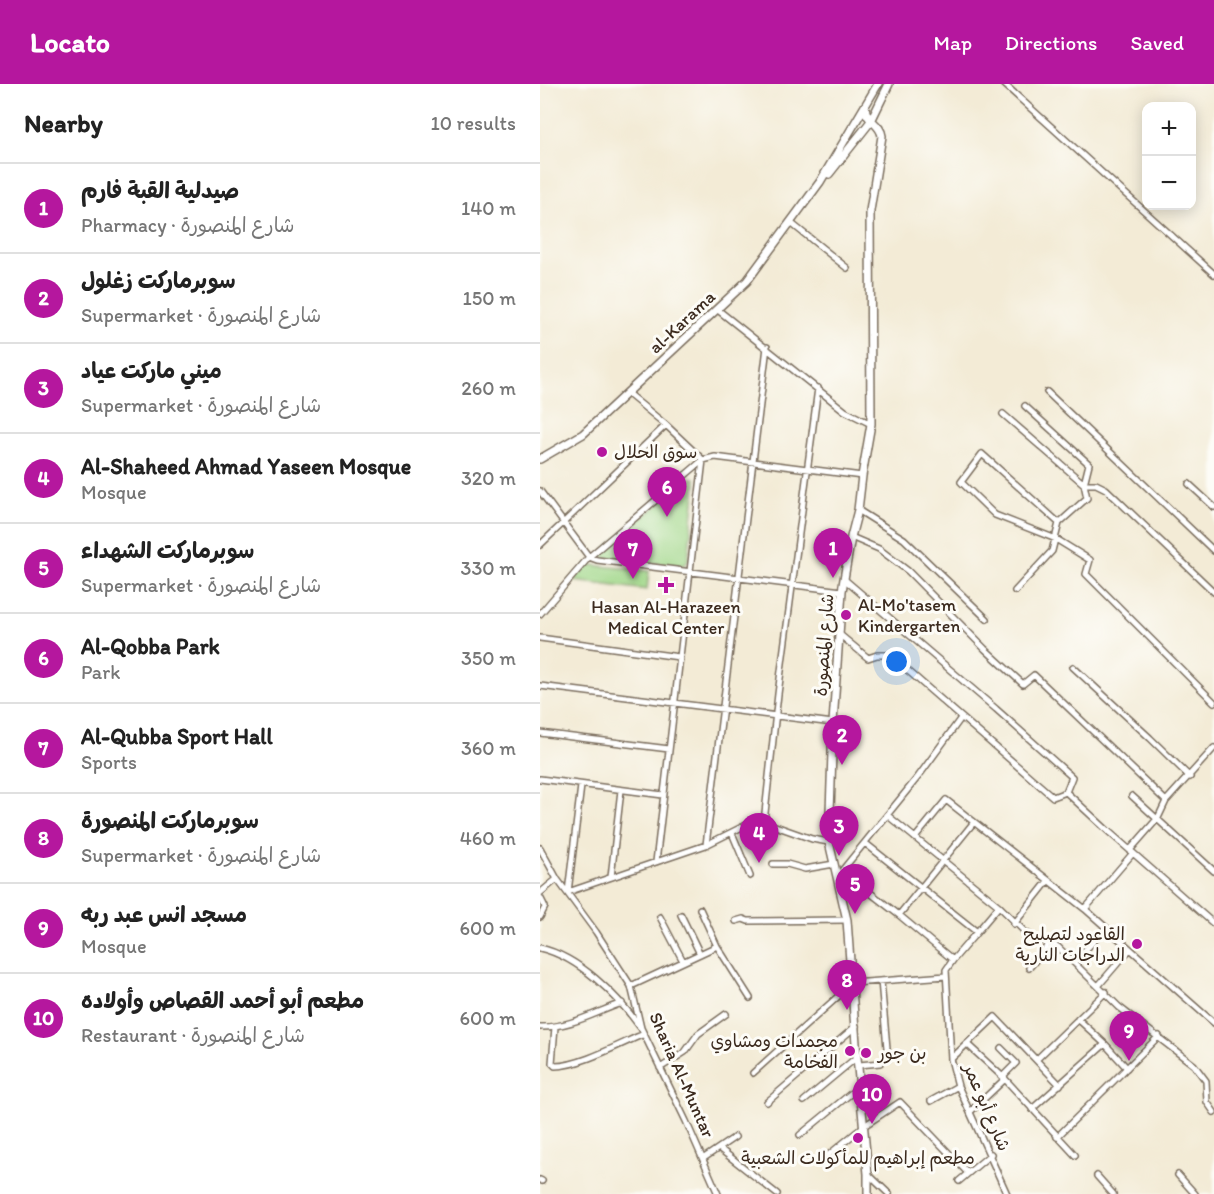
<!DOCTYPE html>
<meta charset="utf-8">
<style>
body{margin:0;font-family:Itim,"Playpen Sans Arabic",sans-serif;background:#f6f6f6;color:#222}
.controls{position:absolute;right:18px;top:18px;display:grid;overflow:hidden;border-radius:12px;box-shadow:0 3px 15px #0003}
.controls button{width:54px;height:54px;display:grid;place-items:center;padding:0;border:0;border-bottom:2px solid #e0e0e0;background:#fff;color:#222;font:30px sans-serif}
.you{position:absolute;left:357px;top:578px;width:21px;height:21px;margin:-15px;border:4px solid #fff;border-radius:50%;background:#1a73e8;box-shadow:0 0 0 9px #1a73e833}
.badge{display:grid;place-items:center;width:39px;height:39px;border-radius:50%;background:#b5179e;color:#fff;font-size:20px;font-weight:700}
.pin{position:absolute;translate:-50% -50px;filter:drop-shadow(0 2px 3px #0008)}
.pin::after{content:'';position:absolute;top:32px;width:21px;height:18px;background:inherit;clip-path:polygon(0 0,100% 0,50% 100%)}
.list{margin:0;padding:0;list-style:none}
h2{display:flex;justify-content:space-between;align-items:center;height:78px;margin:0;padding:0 24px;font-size:26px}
h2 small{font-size:20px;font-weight:400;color:#767676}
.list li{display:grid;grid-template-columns:39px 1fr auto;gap:18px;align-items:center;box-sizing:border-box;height:90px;padding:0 24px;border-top:2px solid #e0e0e0}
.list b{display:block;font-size:22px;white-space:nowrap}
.list p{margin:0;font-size:20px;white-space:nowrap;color:#767676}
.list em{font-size:20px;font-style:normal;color:#767676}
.map{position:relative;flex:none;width:674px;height:1110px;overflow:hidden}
header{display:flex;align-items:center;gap:36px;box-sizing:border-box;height:84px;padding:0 30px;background:#b5179e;color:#fff}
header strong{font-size:28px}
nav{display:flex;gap:33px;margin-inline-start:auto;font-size:21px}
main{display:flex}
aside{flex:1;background:#fff}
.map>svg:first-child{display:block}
.green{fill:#a0d789;stroke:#6e8054;stroke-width:1.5}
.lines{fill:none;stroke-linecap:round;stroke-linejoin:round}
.minor-casing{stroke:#7b6e5e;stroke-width:8}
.major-casing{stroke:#7b6e5e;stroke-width:10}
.minor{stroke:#fff;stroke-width:5}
.major{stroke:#fff;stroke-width:7}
.poi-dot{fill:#b5179e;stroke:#fdfcf7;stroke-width:2}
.labels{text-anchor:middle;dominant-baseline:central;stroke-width:6;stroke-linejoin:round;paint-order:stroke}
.street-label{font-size:18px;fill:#3b2a1e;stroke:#fdfcf7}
.poi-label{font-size:18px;fill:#3b2a1e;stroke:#fdfcf7;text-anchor:start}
</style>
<header>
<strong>Locato</strong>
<nav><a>Map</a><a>Directions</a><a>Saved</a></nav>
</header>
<main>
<aside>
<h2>Nearby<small>10 results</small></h2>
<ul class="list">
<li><span class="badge">1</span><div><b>صيدلية القبة فارم</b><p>Pharmacy · شارع المنصورة</p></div><em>140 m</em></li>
<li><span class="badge">2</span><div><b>سوبرماركت زغلول</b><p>Supermarket · شارع المنصورة</p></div><em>150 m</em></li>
<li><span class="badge">3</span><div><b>ميني ماركت عياد</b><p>Supermarket · شارع المنصورة</p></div><em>260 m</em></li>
<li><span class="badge">4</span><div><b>Al-Shaheed Ahmad Yaseen Mosque</b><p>Mosque</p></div><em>320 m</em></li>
<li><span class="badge">5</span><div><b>سوبرماركت الشهداء</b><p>Supermarket · شارع المنصورة</p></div><em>330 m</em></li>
<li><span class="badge">6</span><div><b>Al-Qobba Park</b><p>Park</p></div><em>350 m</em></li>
<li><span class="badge">7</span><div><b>Al-Qubba Sport Hall</b><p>Sports</p></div><em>360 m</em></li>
<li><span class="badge">8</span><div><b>سوبرماركت المنصورة</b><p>Supermarket · شارع المنصورة</p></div><em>460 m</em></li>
<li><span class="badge">9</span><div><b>مسجد انس عبد ربه</b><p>Mosque</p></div><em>600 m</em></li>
<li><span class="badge">10</span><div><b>مطعم أبو أحمد القصاص وأولاده</b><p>Restaurant · شارع المنصورة</p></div><em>600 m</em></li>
</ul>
</aside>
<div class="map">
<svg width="674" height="1110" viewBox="0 0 674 1110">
<rect width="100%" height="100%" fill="#fdfcf7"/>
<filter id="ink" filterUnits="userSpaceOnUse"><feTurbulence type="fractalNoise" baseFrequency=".0167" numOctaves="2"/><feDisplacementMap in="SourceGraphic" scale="12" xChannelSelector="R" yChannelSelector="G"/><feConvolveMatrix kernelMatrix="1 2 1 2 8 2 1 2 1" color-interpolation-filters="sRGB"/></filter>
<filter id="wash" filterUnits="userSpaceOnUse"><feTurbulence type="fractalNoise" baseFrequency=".008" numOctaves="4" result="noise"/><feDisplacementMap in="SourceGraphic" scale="24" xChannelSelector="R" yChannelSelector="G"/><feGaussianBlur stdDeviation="1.35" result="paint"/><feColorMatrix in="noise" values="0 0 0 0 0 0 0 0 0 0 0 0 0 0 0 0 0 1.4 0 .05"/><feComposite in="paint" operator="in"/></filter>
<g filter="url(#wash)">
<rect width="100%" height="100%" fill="#f3ebd6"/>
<path class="green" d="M150,394H155L156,398L148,477L143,482L66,474L62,472L63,466Z
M52,481L109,487L107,506L33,497L47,482Z"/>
</g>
<g filter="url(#ink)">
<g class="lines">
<defs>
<path id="minor" d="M464,0L674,190
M251,139L307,184
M178,226L305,327L331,340
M507,308L674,467
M87,309L126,341L163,376
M463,330L544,400H556L566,405L674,508
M649,400L674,423
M0,407L49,473L57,476L302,507
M318,426L364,455L447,535
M519,439L442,370L421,398L455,431L516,455L550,476L546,490L674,618
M311,453L339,465L368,487L445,565L483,600L494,591L626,717
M0,461L126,341
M304,495L456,625L532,693L526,708L568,747L674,840
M475,507L512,467L519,439L547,414L544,400L549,380L485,322
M0,530L49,473L163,376L175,373L322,392
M299,550L328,574L337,571H350L513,713L526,708
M0,554L139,573
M533,583L610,654L650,693
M0,602L293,639
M0,649L129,665
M0,695L123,711
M41,702L28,808L166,761L214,737L224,738L272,755L289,758
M592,712L674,787
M347,731L459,822L484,847L494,854L510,859
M224,738L238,610L278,304
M192,749L210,792
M375,754L406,716L545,825L674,939
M166,761L227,263
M0,764L17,795L56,848L91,902L101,944L146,1037L178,1110
M590,766L618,734L626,717L674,664
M116,778L163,376
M233,780H247L265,785L294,780
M302,787L359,831L413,876L437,848L325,759
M300,789L378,693L421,634
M71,793L81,706
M0,809L17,795
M0,813L5,823L0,833
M160,825L177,862
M545,825L593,769
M141,831L160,870
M359,831L434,738
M120,833L143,877
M196,837L203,835L208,837L307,836
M474,840L508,797
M437,848L459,822
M0,864C39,873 77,911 100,943
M413,876L406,886L411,975L418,1002L467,1110
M534,878L566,844
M489,884L510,859L518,863L579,923L654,981L666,997L667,1018L674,1028
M341,897L348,975
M559,901L590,865
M91,902L177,862L210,914
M538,935L565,960
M0,943C29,944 56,928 82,919
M15,943L12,979L15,982C40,982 80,960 104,950
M427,960L465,995L535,1071
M411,975L455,933L520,1001
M496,976L566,908
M319,981L340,979
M120,984L145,968L158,950L186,930
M213,989L313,899L406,892
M264,1017L317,973
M391,1017L418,1002
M227,1018L316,942
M492,1025L565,960L587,984
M431,1027L465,995L464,991L476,979L461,964
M260,1051L320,1002
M517,1053L619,952
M180,1065L237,1110
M286,1073L324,1042L360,1018L428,1089
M164,1074L195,1053
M328,1090L349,1110
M638,1091L655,1110
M557,1092L573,1110
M0,1096L2,1097
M419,1097L451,1070"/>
<path id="major" d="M325,22C326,39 340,38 342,52L330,127L331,340L322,392L318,426L311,453L302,507L293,639L289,758L307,836L317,973L328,1090V1110
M289,90L331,37L349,0
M0,375L43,350L207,197L280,98L338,0"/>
</defs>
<use href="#minor" class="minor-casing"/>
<use href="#major" class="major-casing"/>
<use href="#minor" class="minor"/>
<use href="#major" class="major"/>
</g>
</g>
<g class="poi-dot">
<circle cx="62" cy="368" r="6"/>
<path d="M123 492h6v6h6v6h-6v6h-6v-6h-6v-6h6z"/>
<circle cx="306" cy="531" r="6"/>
<circle cx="597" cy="860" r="6"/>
<circle cx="310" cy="967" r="6"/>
<circle cx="326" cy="969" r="6"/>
<circle cx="318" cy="1054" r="6"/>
</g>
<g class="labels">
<g class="street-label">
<text transform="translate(142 238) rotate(-43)">al-Karama</text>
<text transform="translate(284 561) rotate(-86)">شارع المنصورة</text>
<text transform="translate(142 991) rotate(66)">Sharia Al-Muntar</text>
<text transform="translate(447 1023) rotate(67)">شارع أبو عمر</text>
</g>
<g class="poi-label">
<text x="74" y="368">سوق الحلال</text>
<text x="318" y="521">Al-Mo'tasem<tspan x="318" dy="21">Kindergarten</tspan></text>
<text x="126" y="523" text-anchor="middle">Hasan Al-Harazeen<tspan x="126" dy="21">Medical Center</tspan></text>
<text x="585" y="850" text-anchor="end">القاعود لتصليح<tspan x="585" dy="21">الدراجات النارية</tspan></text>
<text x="298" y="957" text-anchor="end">مجمدات ومشاوي<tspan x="298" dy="21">الفخامة</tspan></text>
<text x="338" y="969">بن جور</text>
<text x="318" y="1074" text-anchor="middle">مطعم إبراهيم للمأكولات الشعبية</text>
</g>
</g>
</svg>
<div class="controls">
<button>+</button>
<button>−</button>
</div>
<div class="you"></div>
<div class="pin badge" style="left:293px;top:494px">1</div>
<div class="pin badge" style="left:302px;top:681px">2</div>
<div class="pin badge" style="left:299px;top:772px">3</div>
<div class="pin badge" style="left:219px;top:779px">4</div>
<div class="pin badge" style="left:315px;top:830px">5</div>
<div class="pin badge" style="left:127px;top:433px">6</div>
<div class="pin badge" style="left:93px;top:495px">7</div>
<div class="pin badge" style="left:307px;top:926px">8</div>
<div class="pin badge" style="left:589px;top:977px">9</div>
<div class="pin badge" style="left:332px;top:1040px">10</div>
</div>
</main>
